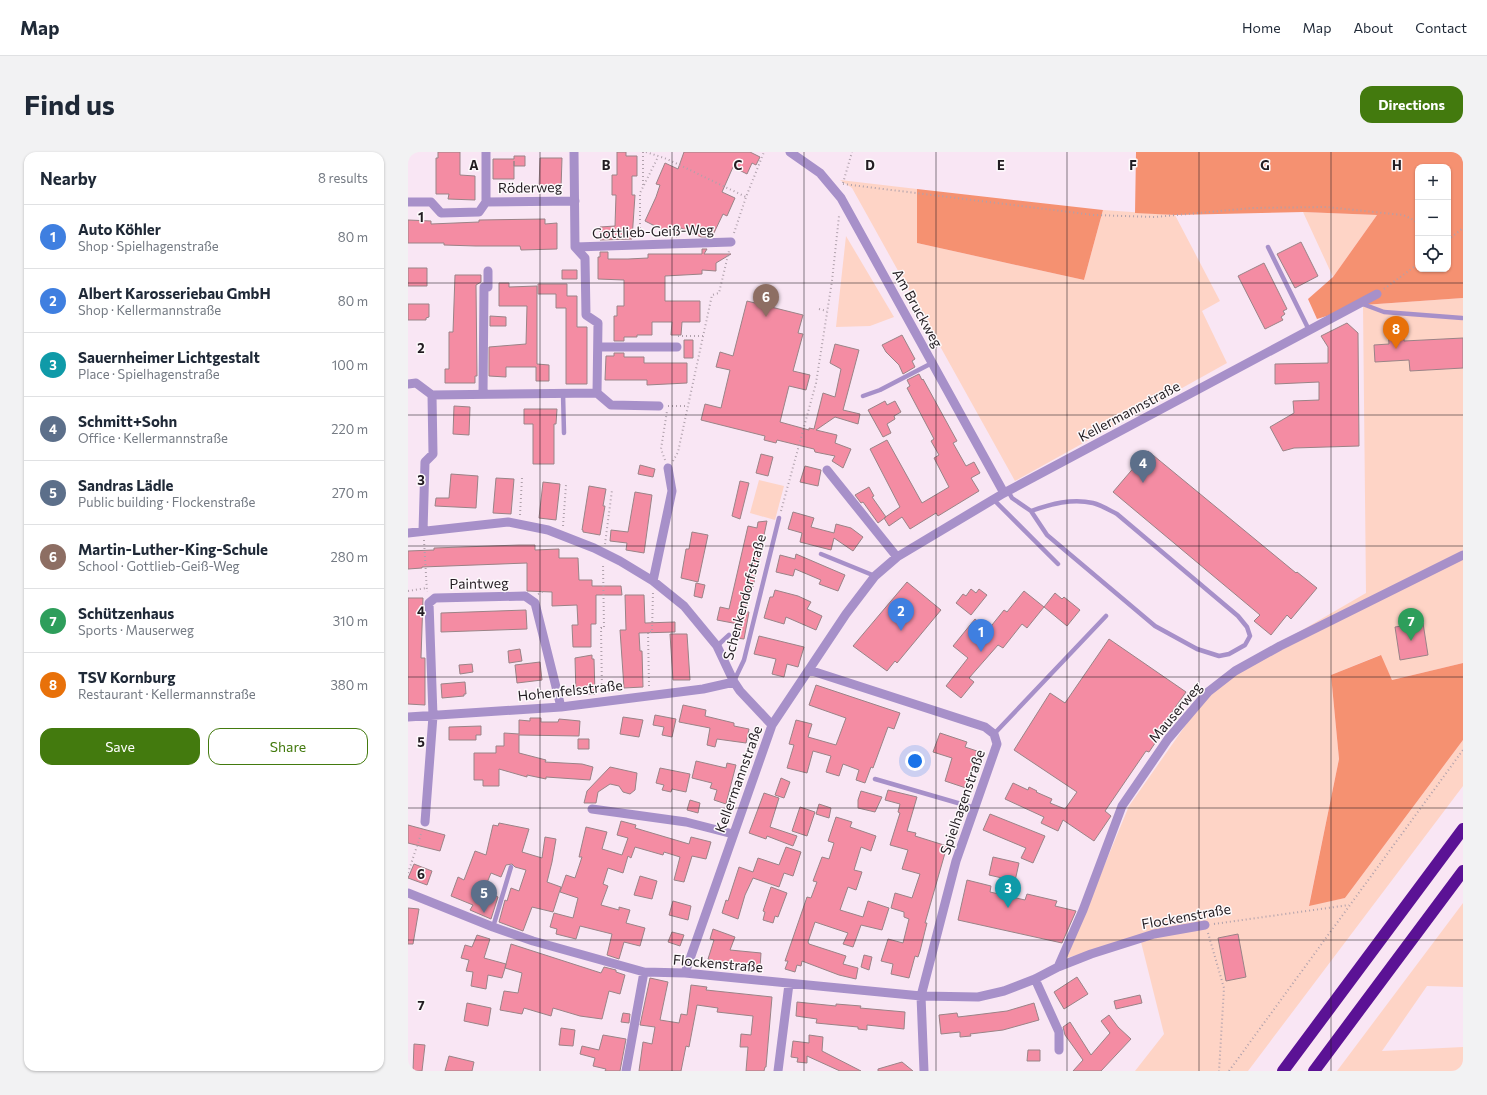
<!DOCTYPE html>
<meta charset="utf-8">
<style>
body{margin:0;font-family:Commissioner,sans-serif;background:#f2f2f3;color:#1f2937}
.controls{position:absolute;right:12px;top:12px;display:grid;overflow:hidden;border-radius:8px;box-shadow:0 1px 3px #0004}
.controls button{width:36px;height:36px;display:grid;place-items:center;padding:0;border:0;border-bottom:1px solid #e0e1e3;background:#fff;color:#1f2937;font:20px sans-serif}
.you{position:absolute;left:507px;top:609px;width:14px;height:14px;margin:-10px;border:3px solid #fff;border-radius:50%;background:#1a73e8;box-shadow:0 0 0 6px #1a73e833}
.badge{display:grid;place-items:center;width:26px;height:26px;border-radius:50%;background:#437a0e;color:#fff;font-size:13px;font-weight:700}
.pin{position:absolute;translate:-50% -33px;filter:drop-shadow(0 1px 2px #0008)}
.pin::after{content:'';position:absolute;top:21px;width:14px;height:12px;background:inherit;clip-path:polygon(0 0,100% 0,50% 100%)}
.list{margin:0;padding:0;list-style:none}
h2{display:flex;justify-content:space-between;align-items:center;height:52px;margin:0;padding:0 16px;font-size:17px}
h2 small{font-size:13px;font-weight:400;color:#747a83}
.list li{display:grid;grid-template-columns:26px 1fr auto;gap:12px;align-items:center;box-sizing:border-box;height:64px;padding:0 16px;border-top:1px solid #e0e1e3}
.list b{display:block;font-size:15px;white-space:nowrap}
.list p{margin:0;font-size:13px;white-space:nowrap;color:#747a83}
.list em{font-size:13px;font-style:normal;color:#747a83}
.actions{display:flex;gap:8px;padding:12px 16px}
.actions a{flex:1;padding:9px 0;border:1px solid #437a0e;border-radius:12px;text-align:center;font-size:14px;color:#437a0e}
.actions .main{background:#437a0e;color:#fff}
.icon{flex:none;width:22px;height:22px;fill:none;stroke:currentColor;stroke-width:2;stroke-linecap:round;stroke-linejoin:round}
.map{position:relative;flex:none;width:1055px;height:919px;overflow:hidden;border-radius:12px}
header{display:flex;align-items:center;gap:24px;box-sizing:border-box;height:56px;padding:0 20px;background:#fff;border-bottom:1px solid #e0e1e3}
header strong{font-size:19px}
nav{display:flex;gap:22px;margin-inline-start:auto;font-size:14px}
.intro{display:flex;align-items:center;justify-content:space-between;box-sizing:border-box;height:96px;padding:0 24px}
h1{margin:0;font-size:28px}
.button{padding:10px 18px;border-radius:12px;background:#437a0e;color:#fff;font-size:14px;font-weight:700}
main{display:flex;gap:24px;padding:0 24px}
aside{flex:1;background:#fff;border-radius:12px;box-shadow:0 1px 3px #0004}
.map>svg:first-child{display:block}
.green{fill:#fed4c6}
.forest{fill:#f59171;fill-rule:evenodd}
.building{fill:#f48ca3;stroke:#9a8387}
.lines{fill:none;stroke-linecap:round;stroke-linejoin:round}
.path{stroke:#b0a1ac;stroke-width:2;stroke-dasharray:1 3;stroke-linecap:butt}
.lane{stroke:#a790c9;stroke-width:4.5}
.street{stroke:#a790c9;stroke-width:9}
.highway{stroke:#5b1295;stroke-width:12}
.grid{fill:none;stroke:#221c21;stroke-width:1;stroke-opacity:0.55}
.labels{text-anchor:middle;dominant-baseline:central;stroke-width:3;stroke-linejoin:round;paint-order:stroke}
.street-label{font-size:14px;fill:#221c21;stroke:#fdf9fb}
.grid-label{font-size:13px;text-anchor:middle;font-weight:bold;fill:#221c21;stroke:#fdf9fb;stroke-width:3;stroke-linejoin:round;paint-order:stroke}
</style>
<header>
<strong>Map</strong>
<nav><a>Home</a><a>Map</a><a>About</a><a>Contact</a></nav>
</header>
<div class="intro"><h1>Find us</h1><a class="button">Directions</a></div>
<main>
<aside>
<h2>Nearby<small>8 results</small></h2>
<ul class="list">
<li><span class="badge" style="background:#3f7fe0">1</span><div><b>Auto Köhler</b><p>Shop · Spielhagenstraße</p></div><em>80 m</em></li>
<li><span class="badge" style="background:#3f7fe0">2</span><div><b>Albert Karosseriebau GmbH</b><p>Shop · Kellermannstraße</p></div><em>80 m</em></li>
<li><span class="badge" style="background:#0f9aa8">3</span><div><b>Sauernheimer Lichtgestalt</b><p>Place · Spielhagenstraße</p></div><em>100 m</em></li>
<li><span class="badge" style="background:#5c6f8a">4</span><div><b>Schmitt+Sohn</b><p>Office · Kellermannstraße</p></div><em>220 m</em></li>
<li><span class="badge" style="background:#5c6f8a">5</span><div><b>Sandras Lädle</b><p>Public building · Flockenstraße</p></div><em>270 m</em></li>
<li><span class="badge" style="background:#8d6e63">6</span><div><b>Martin-Luther-King-Schule</b><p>School · Gottlieb-Geiß-Weg</p></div><em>280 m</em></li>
<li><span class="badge" style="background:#2e9e5b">7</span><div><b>Schützenhaus</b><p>Sports · Mauserweg</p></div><em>310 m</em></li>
<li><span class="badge" style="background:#e8710a">8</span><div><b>TSV Kornburg</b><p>Restaurant · Kellermannstraße</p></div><em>380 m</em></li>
</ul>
<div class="actions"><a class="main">Save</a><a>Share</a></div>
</aside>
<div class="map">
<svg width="1055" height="919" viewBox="0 0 1055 919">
<rect width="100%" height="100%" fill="#f9e6f4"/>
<path class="green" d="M432,28L509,37V91L676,128L695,58L767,63L812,149L794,159L819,211L607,329L444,36Z
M895,60L969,63L925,125Z
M438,84L486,165L462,174L428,175Z
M1055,146V511L984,528L972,503L923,523L931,607L901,753L937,746L1055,588V634L840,919H727L756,882L732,786L658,806L721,654L810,527L958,441L955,153Z
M351,328L376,334L367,368L342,361Z
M1055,751V835L1019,834L974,899L1055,895V919H929Z"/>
<path class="forest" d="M728,0H1055V146L955,153L909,167L900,147L925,125L969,63L895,60L767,63L727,61ZM1010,15H1040V117H1010Z
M509,37L695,58L676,128L509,91Z
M973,503L984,528L1055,511V588L937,746L901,754L931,607L923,523Z"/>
<path class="building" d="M30,0H52V23L67,24V48L40,47L41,42H28V6H30Z
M209,0H218V4H229V24H224V43H227L224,87L192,88V75L207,74L208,43H204V23H209Z
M276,0H342L352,5L348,13L344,11L339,22L325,15L314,40L327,46L319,64L315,62L304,85H293L273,76L269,85L237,69L248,45L252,33L248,32L257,11L270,17Z
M106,4H117V14H106V9V27H85V7H106Z
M132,6H154L153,37H131Z
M137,67V72L149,71V97L113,98L112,94H68L36,93V91H0V68L23,69V72L71,70V68Z
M893,90L910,124L887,136L869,102Z
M294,97H299L296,102H323L308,111V119L294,118V122L257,124V149H292V170H274L273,183H263L264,170H244V183H229V185H216V189H206V164H209V154H216V128L190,127V105H192V100H200V107H220L240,106V102H294Z
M856,111L879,157L875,159L877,162L873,165L875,168L857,177L830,124Z
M0,116H19V134H0Z
M154,118H169V127H154Z
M47,123H73V130L68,133L69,224H67V231H37V217H41V180H45Z
M91,131H101V135L129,134V212L141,213V229H128V215H98V225L81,224V195L118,192L119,154H91Z
M130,132H159V144H169V175H179V232H158V156H148V142H130Z
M339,149L395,163L390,181L395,182L385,219L402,223L398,238L381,234L372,270L401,278V276L406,277L415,241L427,245L433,217L422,211L427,192L451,198L435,258L452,262L450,272L427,265L408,278L429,283L427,291L443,297L435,316L424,309L427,304L407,300L406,297L369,288L368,291L356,288L357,284L293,268L297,252L313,256L322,218L308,215L312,200L325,204Z
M0,152H21V165L18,166V168H0Z
M82,164L98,165V174H82Z
M939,171L950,181L951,294L886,296L875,299L862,275L886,261L885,249L911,248V230L867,232V212L920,211V195L913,184Z
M996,174V189L1055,186V216L1002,219L1001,208L967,210L966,193L981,192L980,175Z
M494,183L507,207L504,209L507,215L495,222L491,213L478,200L474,193Z
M276,188H285V206H276Z
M206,201H216V205H236V211H279V231L239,233V228H197L198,204H206Z
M511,222L514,228L515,227L549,289L545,291L558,314L566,310L572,321L563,326L571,339L530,364L528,361L502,377L494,365L481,374L476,366L492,355L462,297L479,288L514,351L541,335L526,306L531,303L523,289L526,287L499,236L502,234L499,228Z
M477,249L479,253L487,249L493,260L486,264L487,267L479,272L483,281L475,285L460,258Z
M46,254L62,255L61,283L45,282Z
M116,257H149L148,272H146V312H125V272H116Z
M740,299L888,421L889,420L909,436L883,467L879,463L863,483L846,469L852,463L705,340Z
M353,302L365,305L360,324L348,321Z
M232,313L247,317L245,325L230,322Z
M397,314L413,318L410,334L392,330Z
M43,322L70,324L68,356L27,354L28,346H41Z
M88,326L106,327L103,362L85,361Z
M332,329L341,331L332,367L324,364Z
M135,330L152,332L148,368L131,366Z
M181,334L198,337L195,354H197L192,383L175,380V378H174Z
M461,335L466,344L464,345L478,365L470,371L455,350L453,351L447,343Z
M227,340L244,343L236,401L218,398L219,391L202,389L203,378L220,380Z
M385,360L406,366L403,375L426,381L428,372L443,376L455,385L445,399L426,386L423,398L392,390L394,381L380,377Z
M359,369L345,435L342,434L338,460H341L336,487L328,486L330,472L309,468L312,455L321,457L340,374L349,376L350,370Z
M284,380L300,383L290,430L273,426L278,397H281Z
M111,393H127V398L151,397V406H170L171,428H184V434H213L214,443H188V472H183V495H165L164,473H170L169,453L144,454V440L119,439V411L14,415V416L0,417V399L26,398V396Z
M388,402L437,423L430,439L411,432L413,428L387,417L385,424L368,420L372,403L387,407Z
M499,430L533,458L489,511L487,509L479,519L445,494Z
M288,431L297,433L294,446L286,444Z
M563,437L568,441L571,437L579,443L563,463L548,451L555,442L558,444Z
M367,438L390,444L403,450L399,457L414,464L408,478L378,465L376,472L356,466L362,445H365Z
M616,439L636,455L619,476L614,472L595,496L590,493L561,526L566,530L553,546L538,534L560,506L545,494L567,467L580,478L596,458L599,460Z
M647,441L654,447L656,445L672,458L659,474L636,455Z
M217,443H236L237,471L267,470V480L231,481L232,499H234L235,535L216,536L212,478H218Z
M0,446H15L13,506H17V553L0,552Z
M118,458L119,477L33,480V461Z
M1015,471L1020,503L992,508L987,475Z
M262,482H279L282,528H265Z
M351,484L396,495L390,515L379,512L376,525L364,522L368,507L346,502Z
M701,487L778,540L757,570L760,572L741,600L738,599L697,659L703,664L686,689L655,668L650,679L633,671L636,665L597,647L605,631L620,638L621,635L629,639L628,640L644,647L642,651L657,657L669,640L606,598L642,541L657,551Z
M112,497L114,509L101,511L100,499Z
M184,503V507H186L187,542H168L167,506Z
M132,510L134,528L109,531L107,513Z
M64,512L65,520L52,522L51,513Z
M57,530L58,542H56V544L34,546L33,532Z
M408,533L492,561L486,577L480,575L465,616L463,615L457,631L448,628L451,618L435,612L431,624L418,620L423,604L405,599L399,621L379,616L386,593L381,592L388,568L404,572L400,585L428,593L438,566L401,553Z
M275,553L298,558L297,564L326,571V574L341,577L338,591L309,587L307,595L299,593L302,576L271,570Z
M247,563L268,567L264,585L254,583L256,575L245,573Z
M215,565L235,568L231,585L212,582Z
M122,566H133V570H150L151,567L172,569L171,584L111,583V601L138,608L137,610L174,612L185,615L182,628L138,625V627L119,623V625L91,617V634H75V628H66V601H88V594H96V581L111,582V568L122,569Z
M73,574V583H68V588H41V575Z
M532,581L559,590L557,595L569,599L558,636L537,629L544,606L525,600Z
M170,587H181V597H170Z
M288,609L318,616L319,611L328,613L318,652L306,648L309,638L302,636L304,631L284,626Z
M202,615L229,621L227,638L222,642L215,640L211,634L202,632L190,640L188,651H176L179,639Z
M252,616L282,622L278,640L264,637L263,640L254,638L256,633L248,631Z
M373,626L382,630L376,646L367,643Z
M480,638L509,645L499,679L508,681L507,684L539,694L517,771H519L512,799L510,805L507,804L501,826L483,822L485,812L473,809L480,787L495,791L501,767L496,765V760L483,756L487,741L504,746L512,722L494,717L500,698L482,693L492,661L490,660L492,652L477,648Z
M453,639L474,645L467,660L450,656V648Z
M356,641L371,646L362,675L389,684L385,694L359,684L358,687L341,681Z
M282,648L292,651L290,661L279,658Z
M411,652L423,656L421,666L408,662Z
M392,655L407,660L399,684L384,679Z
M582,662L637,684L625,711L613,706L618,696L575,678Z
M428,665L444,670L442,675L468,684L463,699L453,695L446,718L454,720L448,738L440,735L432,758L455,765L460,749L481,756L474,778L453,773L445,795L435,792L440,781L407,770L400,790L401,792L438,804L435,812L450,816L448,827L431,823L394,809L393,814L389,813L387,820L377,817L380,809H377L399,745L403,746L409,730L405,729L414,705L421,707L426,691L420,689Z
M213,669L228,673L227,676L281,692L283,685L303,690L298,707L284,704L276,730L266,728L272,705L256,700L255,703L227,695L223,706L220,704L215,721L200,716L195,732L200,734L193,753L211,758V755L222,758L218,771L237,776L232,794L216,790L211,807L199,803L204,782L172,774L168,787L148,782L149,777L142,775L146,761L165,766L170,746L152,740L158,723L167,726L174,705H171L178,675L199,680L194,697L214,703L220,686L209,683Z
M91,671L121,677L114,700L134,706L137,685L148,687L144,710L139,730L153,735L145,760L124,755L115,779L91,770L97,748L99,749L103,736L111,739L118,718L107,715L104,712L98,713L93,725L83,721L76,738L90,745L83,767L62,758L65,753L43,744L50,725L56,728L67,699L78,703L85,673L90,674Z
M0,673L37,683L32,699L0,691Z
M378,695L393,700L385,724L376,721L371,735L345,726L337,743L330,767L314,761L318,748L320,749L331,715L345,720L350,706L371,713Z
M585,705L611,711L607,729L581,723Z
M6,712L24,719L19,733L0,726Z
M232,724L249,729L244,747L226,743Z
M559,728L583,734L582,740L617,748L619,742L649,749L647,754L668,759L654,791L550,768Z
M363,735L379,741L370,765L367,764L365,771L355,768L357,760L355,759Z
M265,749L283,754L280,768L261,763Z
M0,756L11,757L5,792H0Z
M305,777L327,785L322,798L353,801L352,816L321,813L320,814L300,807L306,788L302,787Z
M264,780L276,783L272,794L260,790Z
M830,782L838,825L818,829L810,786Z
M69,783L82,787L76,806L98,812L97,816L103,792L193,821L196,815L208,818V820L217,823L212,842L201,839L194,867L172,864L145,856L143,864L116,856L114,862L92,858L96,839L110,841L114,821L97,816L94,826L80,823L78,837L63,834L65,820L58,819L61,808L53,806L57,793L64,795Z
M456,803L464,805L461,818L453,815Z
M669,825L680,842L656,857L646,840Z
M242,826L260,830L252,868L271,871L273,862L279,863L283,833L299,835L298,838L364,845L358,915H357L356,919H338L340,895H332L333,882L343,883L345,864L309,860L310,856L289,853L281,895L278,894L273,919H231L235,890L244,892L247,875L232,873Z
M732,843L734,851L708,857L706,849Z
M389,850L428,854V852L453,854L452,856L497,860L496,877L459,873V878L450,877V875L408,871L409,867L388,864Z
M59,851L83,856L80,874L56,869Z
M626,851L631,868L595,878L562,882L563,884L552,885V880L533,882L531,863L549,861L550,865L567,863L599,859Z
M215,861L222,862L221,871L213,870Z
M701,863L710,875L723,887L693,919H665L675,908L657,883L655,875L662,870L683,903L702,881L693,869Z
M153,876L167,878L165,894L151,893Z
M195,883L218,887L212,919H197L198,917L185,914L187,906L172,902L174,894L191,898Z
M401,883L415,885L414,899L453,919H432L399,904V911L389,910L390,906L383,905L385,889L401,891Z
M6,892L17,893L14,919H5Z
M620,898H632V909H619Z
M41,904L66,910L64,919H37Z
M494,910L505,919H470V917Z"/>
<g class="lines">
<path class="path" d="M235,0V33
M238,0L259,7L338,45
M435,31L444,0
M435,32L686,63L747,65L844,56L918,55L995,63L1006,68L1010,72
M326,81L338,45L356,0
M232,84V41L250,5
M1040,88L1055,76
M976,137L1010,112
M411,157L419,159
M270,184H295
M260,254H279
M257,308L253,297L259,259
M265,309L270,300L304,143L311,141L321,99
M373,359L408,231L424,129L431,64
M112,363L114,326
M155,374L158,333
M16,388L19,440
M197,392L204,338
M0,439L19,436
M130,442L136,439
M241,534L240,480H244L245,440
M194,540L193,476H196L195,412
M0,721L14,679
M806,772L941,753
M800,781L816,836L811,919
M821,919L1055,598"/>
<path class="lane" d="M860,95L901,178
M952,151L976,160L1054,166
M155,241L156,281
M455,244L472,238L524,211
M600,339L604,346L623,359C643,352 664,346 685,351C693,353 701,358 709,362L830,464L839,475L842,484L837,493L821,502L811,504L789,497L747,474L639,383L623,359
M585,347L650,412
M413,402L467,424
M309,494L321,483
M326,529L336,508L371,366
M586,582L698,464
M467,627L567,656
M85,775L103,715"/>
<path class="street" d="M78,0V50
M166,0L167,95L177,106L178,163L190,171L189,241
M382,0L412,21L433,46L596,341
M0,50H23L33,61L71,60L78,50L167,49
M167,95L323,90
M190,195H269
M0,232L8,231L24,243L189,241L203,253L251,254
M75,242L76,135H80V119
M419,318L489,405
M15,379L17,310L25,302L24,243
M0,381L100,370L140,378L186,396L212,409L245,429L276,454L309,494L326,530L332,539L364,573
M245,429L264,339L260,316
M401,518L577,575L586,582L589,592L548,709L513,844L516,919
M0,565L153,555L295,537L326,530
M184,657L278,670L325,682
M17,670L25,564L21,451L27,446L117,444L127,451L153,555
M0,741L85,775L125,789L236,820L277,821L513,844L570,845L596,839L627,827L650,815L683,802L746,782L797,773
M650,815L675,758L714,654L760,587L800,540L827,519L872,494L1055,403
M277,821L364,573L438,462L467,424L489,405L596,341L969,142
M627,827L651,880V898
M218,919L236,820
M370,919L381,832"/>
<path class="highway" d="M875,919L1055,677
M906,919L1055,719"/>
</g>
<path class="grid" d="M132,0V919M264,0V919M396,0V919M528,0V919M659,0V919M791,0V919M923,0V919M0,131H1055M0,263H1055M0,394H1055M0,525H1055M0,656H1055M0,788H1055"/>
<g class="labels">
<g class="street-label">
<text transform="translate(122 35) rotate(-1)">Röderweg</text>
<text transform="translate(245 79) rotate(-2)">Gottlieb-Geiß-Weg</text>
<text transform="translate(510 156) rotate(61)">Am Bruckweg</text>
<text transform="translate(721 259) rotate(-28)">Kellermannstraße</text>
<text transform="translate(71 431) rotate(-1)">Paintweg</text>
<text transform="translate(336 445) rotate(-75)">Schenkendorfstraße</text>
<text transform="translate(162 538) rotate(-6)">Hohenfelsstraße</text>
<text transform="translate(767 560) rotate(-50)">Mauserweg</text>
<text transform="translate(330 627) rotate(-70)">Kellermannstraße</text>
<text transform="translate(554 650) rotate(-71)">Spielhagenstraße</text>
<text transform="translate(778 764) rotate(-10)">Flockenstraße</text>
<text transform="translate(310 811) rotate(5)">Flockenstraße</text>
</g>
</g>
<g class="grid-label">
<text x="66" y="18">A</text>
<text x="198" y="18">B</text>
<text x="330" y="18">C</text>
<text x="462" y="18">D</text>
<text x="593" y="18">E</text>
<text x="725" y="18">F</text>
<text x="857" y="18">G</text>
<text x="989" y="18">H</text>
<text x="13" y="70">1</text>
<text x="13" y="201">2</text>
<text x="13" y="333">3</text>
<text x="13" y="464">4</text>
<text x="13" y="595">5</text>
<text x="13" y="727">6</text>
<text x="13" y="858">7</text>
</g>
</svg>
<div class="controls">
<button>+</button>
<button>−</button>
<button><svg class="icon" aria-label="locate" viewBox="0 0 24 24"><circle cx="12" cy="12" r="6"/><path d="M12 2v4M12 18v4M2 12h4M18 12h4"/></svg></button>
</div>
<div class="you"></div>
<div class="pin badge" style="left:573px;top:500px;background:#3f7fe0">1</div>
<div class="pin badge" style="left:493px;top:479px;background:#3f7fe0">2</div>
<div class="pin badge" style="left:600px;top:756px;background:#0f9aa8">3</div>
<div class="pin badge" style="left:735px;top:331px;background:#5c6f8a">4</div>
<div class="pin badge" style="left:76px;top:761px;background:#5c6f8a">5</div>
<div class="pin badge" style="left:358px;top:165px;background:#8d6e63">6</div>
<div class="pin badge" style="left:1003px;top:489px;background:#2e9e5b">7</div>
<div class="pin badge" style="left:988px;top:197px;background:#e8710a">8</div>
</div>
</main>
